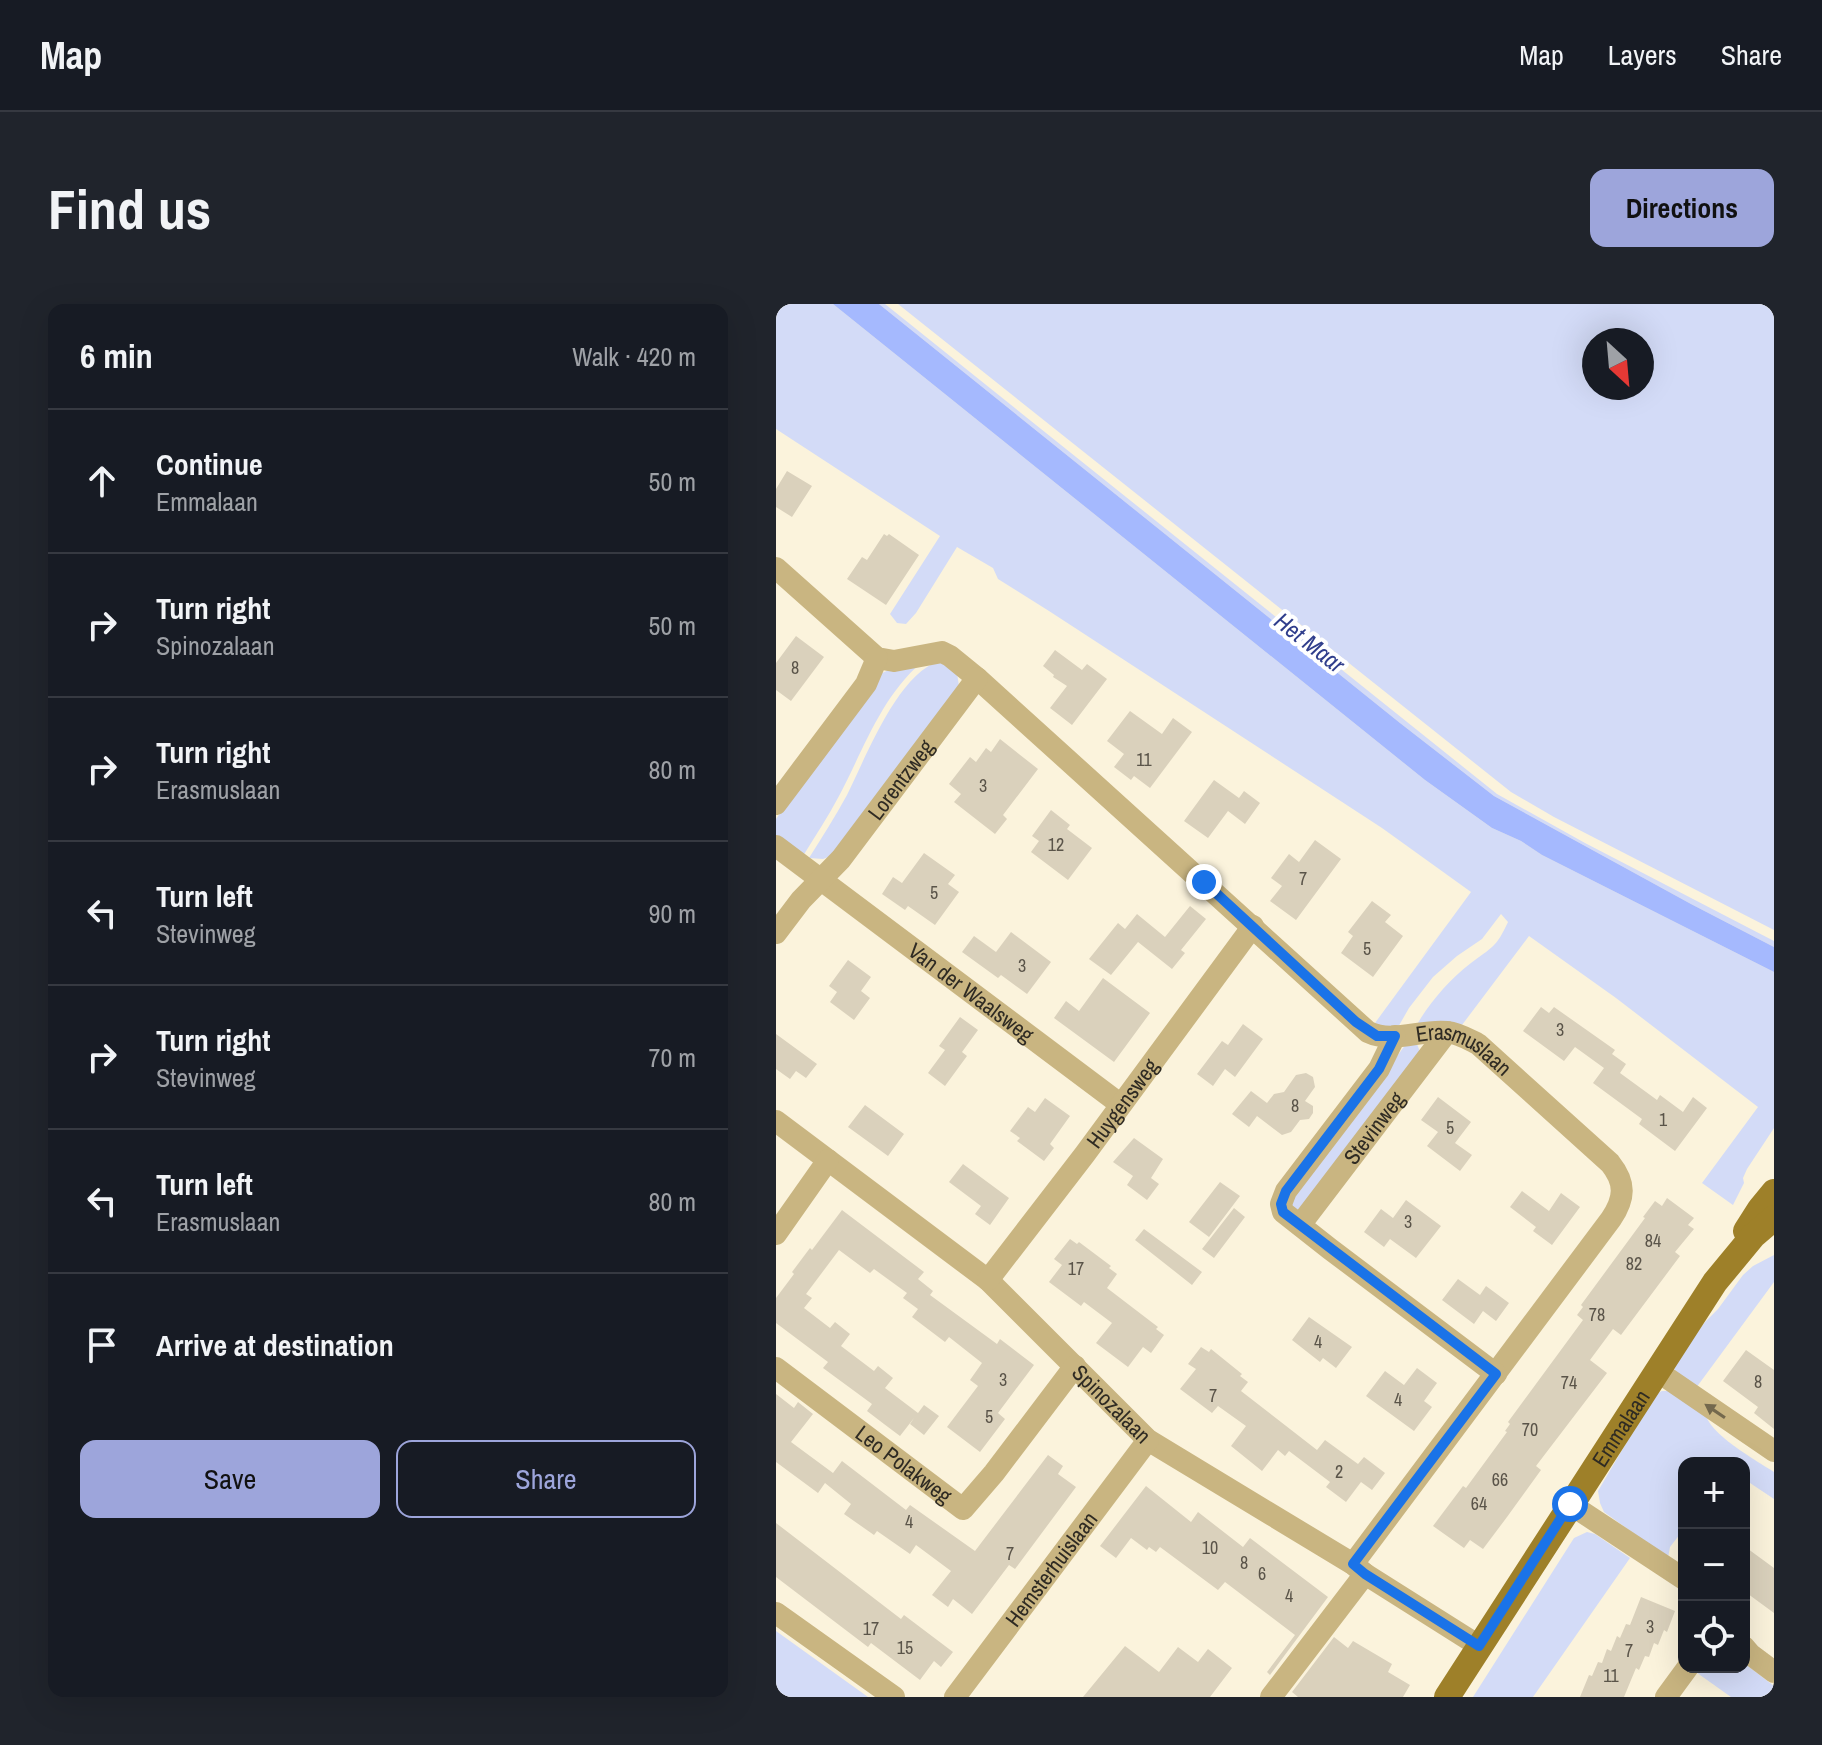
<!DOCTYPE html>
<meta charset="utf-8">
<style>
body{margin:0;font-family:"Archivo Narrow",sans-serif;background:#20242c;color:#f1f3f6}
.controls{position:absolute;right:24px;bottom:24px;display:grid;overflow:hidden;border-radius:16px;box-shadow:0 8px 32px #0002}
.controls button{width:72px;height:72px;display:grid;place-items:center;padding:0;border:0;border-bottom:2px solid #363941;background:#171b24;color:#f1f3f6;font:40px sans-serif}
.compass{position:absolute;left:806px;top:24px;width:72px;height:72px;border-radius:50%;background:#171b24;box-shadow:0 8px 32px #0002;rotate:154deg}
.stop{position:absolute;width:24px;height:24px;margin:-18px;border:6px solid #1a73e8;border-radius:50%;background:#fff}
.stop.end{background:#1a73e8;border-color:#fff;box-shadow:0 2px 8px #0008}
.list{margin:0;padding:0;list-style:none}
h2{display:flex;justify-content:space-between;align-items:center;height:104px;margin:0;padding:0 32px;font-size:34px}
h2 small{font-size:26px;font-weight:400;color:#9ea1a6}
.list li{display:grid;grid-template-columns:52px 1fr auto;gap:24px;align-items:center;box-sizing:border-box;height:144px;padding:0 32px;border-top:2px solid #363941}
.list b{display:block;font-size:30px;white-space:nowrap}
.list p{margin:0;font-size:26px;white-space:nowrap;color:#9ea1a6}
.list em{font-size:26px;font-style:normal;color:#9ea1a6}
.actions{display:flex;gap:16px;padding:24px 32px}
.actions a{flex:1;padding:18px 0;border:2px solid #9da5db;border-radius:16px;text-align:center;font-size:28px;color:#9da5db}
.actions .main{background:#9da5db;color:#111}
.icon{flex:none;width:44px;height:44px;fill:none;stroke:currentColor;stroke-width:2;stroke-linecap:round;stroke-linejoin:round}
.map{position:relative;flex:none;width:998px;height:1393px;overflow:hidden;border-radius:16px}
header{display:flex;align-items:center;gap:48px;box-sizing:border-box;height:112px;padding:0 40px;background:#171b24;border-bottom:2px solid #363941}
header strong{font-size:38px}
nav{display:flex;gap:44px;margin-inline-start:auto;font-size:28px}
.intro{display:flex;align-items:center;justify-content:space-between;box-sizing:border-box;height:192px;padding:0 48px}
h1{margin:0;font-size:56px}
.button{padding:20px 36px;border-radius:16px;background:#9da5db;color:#111;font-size:28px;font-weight:700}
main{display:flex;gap:48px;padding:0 48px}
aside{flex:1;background:#171b24;border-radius:16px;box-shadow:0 8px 32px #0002}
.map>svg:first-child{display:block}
.green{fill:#d3dbf7;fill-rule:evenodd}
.water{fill:#a5b9fe}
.building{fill:#dad1bc}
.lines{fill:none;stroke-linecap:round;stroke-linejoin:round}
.minor{stroke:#c9b581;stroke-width:22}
.major{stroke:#9e8029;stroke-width:26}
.oneway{fill:#74694d}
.route{stroke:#1a73e8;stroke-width:10}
.labels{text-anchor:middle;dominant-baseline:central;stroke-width:8;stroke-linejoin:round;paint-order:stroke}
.number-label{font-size:18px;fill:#5a5449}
.street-label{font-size:22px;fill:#2f2b23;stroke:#fff}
.water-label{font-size:24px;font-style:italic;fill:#303e8c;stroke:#fff}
</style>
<header>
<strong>Map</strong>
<nav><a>Map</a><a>Layers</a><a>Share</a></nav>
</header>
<div class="intro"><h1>Find us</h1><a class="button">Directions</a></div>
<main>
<aside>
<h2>6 min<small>Walk · 420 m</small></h2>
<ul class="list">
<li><svg class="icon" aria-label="ahead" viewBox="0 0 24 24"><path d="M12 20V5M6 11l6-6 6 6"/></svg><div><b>Continue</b><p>Emmalaan</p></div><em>50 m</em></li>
<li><svg class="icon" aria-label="right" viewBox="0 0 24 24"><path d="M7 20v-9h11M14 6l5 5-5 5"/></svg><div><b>Turn right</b><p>Spinozalaan</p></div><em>50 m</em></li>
<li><svg class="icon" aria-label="right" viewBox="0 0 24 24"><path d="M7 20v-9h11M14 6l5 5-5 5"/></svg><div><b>Turn right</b><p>Erasmuslaan</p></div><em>80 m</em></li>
<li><svg class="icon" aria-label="left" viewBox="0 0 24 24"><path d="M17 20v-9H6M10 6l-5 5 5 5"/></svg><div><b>Turn left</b><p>Stevinweg</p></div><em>90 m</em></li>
<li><svg class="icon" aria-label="right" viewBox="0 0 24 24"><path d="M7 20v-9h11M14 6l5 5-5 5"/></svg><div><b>Turn right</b><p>Stevinweg</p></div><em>70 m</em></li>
<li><svg class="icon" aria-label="left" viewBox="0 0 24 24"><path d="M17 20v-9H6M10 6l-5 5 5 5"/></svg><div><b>Turn left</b><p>Erasmuslaan</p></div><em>80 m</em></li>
<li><svg class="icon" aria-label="arrive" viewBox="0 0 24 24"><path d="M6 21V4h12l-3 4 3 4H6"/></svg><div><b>Arrive at destination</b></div></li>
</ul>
<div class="actions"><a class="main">Save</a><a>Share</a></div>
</aside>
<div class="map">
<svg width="998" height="1393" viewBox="0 0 998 1393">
<rect width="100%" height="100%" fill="#fbf3dc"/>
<path class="green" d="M0,0H57L649,476L716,524L745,537L766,551L998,668V824L971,865L967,874L968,879L957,901L926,879L982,803L840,694L753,632L686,721L640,722C654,698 673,676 695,659C716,643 720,644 732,618L725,610L706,635L681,652L657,673L633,704L621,725L609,726L599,719L695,588L606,524L273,307L222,275L217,264L181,243L140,309L130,320L121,319L114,310L164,232L0,125Z
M103,0H109L721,490L809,539L998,637V643L915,600L718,492L624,419Z
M122,0H998V626L778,513L735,488ZM818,36H866V84H818Z
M163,357L181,369L183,382L55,552L47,555L33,554C46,533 59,513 71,491C90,453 121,371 163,357Z
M145,359C105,393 87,447 63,492C52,513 39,532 27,552L0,531V515L104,370L115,365Z
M630,740H641L644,748L522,908L512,901Z
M998,951V978L920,1084L901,1071L897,1061L929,1018L942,1005L967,971L977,962Z
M886,1087H894L929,1108C932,1130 980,1156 998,1168V1195L968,1175V1159H908V1225L894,1243L892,1254L828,1208L824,1199L822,1187L879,1090Z
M811,1228L819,1230L854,1254L757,1393H697L798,1234Z
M0,1327L92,1393H0Z
M968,1359L998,1382V1393H955L917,1366L919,1363H968Z"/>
<path class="water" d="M57,0H103L624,419L718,492L915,600L998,643V668L766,551L745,537L716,524L649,476Z"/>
<path class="building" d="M11,167L36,182L16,213L0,203V185Z
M108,230L111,232L113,230L143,251L110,301L71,275L86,253L91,256Z
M20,332L48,353L15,397L0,386V359Z
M279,346L306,366L311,360L331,375L296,421L274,404L291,382L277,373L278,371L267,362Z
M354,407L386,430L397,414L416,428L374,484L358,472L355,476L338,463L348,450L331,437Z
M224,435L262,465L227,511L231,515L219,530L178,498L185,490L173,480L194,453L200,458L210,444L215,448Z
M438,476L463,494L468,487L484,499L469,520L452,507L432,534L408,517Z
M275,506L294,521L291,525L316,544L292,576L255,548L263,537L256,532Z
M539,536L565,555L520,616L494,597L506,582L495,574L513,550L523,558Z
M148,549L179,571L172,580L183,588L159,621L132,602L129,606L106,590L117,573L126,579Z
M596,597L615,611L609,618L627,632L597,673L565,649L577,632L572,628Z
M414,602L430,615L405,646L409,649L396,665L362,638L335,671L313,655L342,619L349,625L361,610L389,633Z
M235,628L275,658L251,690L225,671L222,674L186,648L198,632L220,648Z
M72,656L95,673L85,687L94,694L78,716L54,698L61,688L53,682Z
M327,674L374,709L338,758L278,714L290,697L303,707Z
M765,703L773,709L778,703L839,746L836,750L850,760L844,769L881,796L884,791L907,808L917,793L931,804L899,847L863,820L866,815L817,779L828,764L799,743L788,757L747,727Z
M184,713L202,726L186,748L191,752L169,782L152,769L169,746L163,742Z
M467,720L487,735L459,773L449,765L437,782L421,770L446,737L452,741Z
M0,730L41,760L30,774L20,767L14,775L0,765Z
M530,769L537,773L539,783L529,797L537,802V809L533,815L524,816L515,828L506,831L481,812L473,823L456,810L475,787L491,799L498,790L508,788L520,771Z
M662,793L695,818L679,839L696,851L684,867L651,842L662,828L645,816Z
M269,794L294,812L274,840L278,844L268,857L241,837L244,834L234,827L252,803L259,808Z
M89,801L128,830L112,852L72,823Z
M358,834L387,855L375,874L383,880L371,896L351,881L357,872L337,858Z
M187,860L233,894L214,921L199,910L205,902L173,878Z
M444,878L464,892L433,933L413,918Z
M746,887L773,907L785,889L804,903L776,941L757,927L760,923L734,903Z
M891,894L918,914L912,921L918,925L899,948L904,952L845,1031L837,1025L814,1056L831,1069L760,1162L765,1166L731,1213L707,1245L694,1236L688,1244L657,1222L687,1182L690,1184L731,1128L729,1127L734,1120L732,1118L807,1016L801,1011L807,1003L805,1001L869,914L867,913L879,897L886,902Z
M630,896L665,922L640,954L614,935L608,943L588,928L605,905L617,914Z
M458,904L469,913L438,954L426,945Z
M66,906L148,968L142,975L157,987L154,991L221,1040L224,1035L258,1061L222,1109L229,1115L204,1148L171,1123L202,1082L194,1076L206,1059L173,1033L169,1038L136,1013L142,1005L127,994L131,989L98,965L94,969L63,946L30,990L36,994L28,1004L54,1024L59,1018L74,1030L65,1042L98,1067L102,1062L117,1074L109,1084L142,1109L148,1101L163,1112L148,1131L134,1120L138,1114L124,1132L108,1120L91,1107L96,1100L47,1064L52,1058L0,1019V994L18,970L16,968L34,944L36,946Z
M368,925L426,968L416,981L359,936Z
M294,935L301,940L303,938L335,962L333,964L341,970L331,984L382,1023L380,1025L388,1031L375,1049L367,1043L352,1063L320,1039L336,1019L308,998L305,1002L273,978L286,961L278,955Z
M682,975L704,991L710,982L733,999L720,1017L707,1007L698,1020L666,996Z
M533,1013L576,1043L560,1064L547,1054L544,1058L516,1036Z
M425,1043L433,1048L435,1045L466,1070L464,1072L472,1078L465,1087L541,1146L549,1136L582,1160L588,1153L609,1169L596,1186L585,1178L570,1198L550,1183L554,1178L513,1147L509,1152L502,1146L486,1167L455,1142L470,1122L442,1102L436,1109L404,1085L420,1065L412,1060Z
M970,1046L998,1066V1125L978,1109L982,1103L947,1077Z
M641,1064L661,1079L648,1097L656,1103L638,1127L590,1092L609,1067L628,1081Z
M0,1090L18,1104L22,1098L37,1110L15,1138L57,1169L66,1157L130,1206L134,1201L199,1247L272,1151L287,1162L282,1170L300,1183L239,1265L233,1261L196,1310L177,1295L172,1303L156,1291L175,1267L140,1241L134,1250L101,1227L98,1231L68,1210L75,1200L49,1179L42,1189L0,1158Z
M370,1182L415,1218L422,1208L467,1243L474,1234L552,1293L494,1371L491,1368L519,1331L478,1300L449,1278L442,1286L384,1243L380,1248L373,1243L371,1246L355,1234L340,1254L324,1242Z
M0,1219L125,1315L128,1311L177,1348L165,1363L158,1357L144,1376L95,1339L92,1343L0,1273Z
M968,1242L998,1264V1309L968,1287Z
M865,1293L899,1307L891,1328L888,1326L882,1341L878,1339L873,1353L869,1352L863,1366L860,1364L848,1393H804L813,1371L816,1372L822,1358L826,1359L831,1345L835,1347L841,1332L844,1334L850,1320L854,1321Z
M558,1333L572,1344L577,1337L616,1360L612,1368L634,1381L627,1393H522L516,1388Z
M349,1342L383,1368L402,1343L422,1358L432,1345L456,1364L434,1393H307Z"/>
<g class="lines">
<g class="minor">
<path id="s1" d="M0,264L101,354L118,357L166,348L174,352L201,374L592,728C617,740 645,725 671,728C682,729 692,735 702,740L834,859C850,879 849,894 835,915L577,1260"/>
<path d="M0,500L90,380L101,354"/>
<path id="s2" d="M0,542L344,800"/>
<path id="s3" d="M0,629L25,596L65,555L201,374"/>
<path d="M619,732L603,765L510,887L505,900L507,908L554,945L720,1070"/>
<path id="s4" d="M0,817L212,976L372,1136L577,1260L589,1270L703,1342"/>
<path id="s5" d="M524,921L671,728"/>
<path d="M0,930L52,856"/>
<path id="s6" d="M212,976L309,850L477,622"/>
<path id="s7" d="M0,1064L187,1205L218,1169L299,1062"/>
<path d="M881,1067L998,1147"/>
<path d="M794,1200L908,1275"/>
<path d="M0,1309L118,1393"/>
<path d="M968,1343L974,1350L998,1368"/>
<path id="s8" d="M179,1393L372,1136"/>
<path d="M495,1393L589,1270"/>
<path d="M890,1393L912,1363"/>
</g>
<g class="major">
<path d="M970,927L984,905L998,888"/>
<path id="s9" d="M671,1393L939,978L977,932L998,914"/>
</g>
</g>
<defs><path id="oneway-solid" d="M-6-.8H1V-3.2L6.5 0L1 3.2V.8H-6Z" transform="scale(2)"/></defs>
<use class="oneway" href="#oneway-solid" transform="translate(939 1107) rotate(-146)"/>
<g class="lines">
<path class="route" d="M428,578L580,718L601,732H619L603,765L510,887L505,900L507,908L720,1070L577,1260L589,1270L703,1342L794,1200"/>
</g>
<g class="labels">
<g class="number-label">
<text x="19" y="363">8</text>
<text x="368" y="455">11</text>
<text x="207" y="481">3</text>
<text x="280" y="540">12</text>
<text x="527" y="574">7</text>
<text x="158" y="588">5</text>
<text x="591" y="644">5</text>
<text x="246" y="661">3</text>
<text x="784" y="725">3</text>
<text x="519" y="801">8</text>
<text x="887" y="815">1</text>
<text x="674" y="823">5</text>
<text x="632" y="917">3</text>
<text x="877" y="936">84</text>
<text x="858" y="959">82</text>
<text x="300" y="964">17</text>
<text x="821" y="1010">78</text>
<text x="542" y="1037">4</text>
<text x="227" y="1075">3</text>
<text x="982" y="1077">8</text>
<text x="793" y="1078">74</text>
<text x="437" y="1091">7</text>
<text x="622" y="1095">4</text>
<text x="213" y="1112">5</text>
<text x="754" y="1125">70</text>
<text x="563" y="1167">2</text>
<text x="724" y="1175">66</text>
<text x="703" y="1199">64</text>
<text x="133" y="1217">4</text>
<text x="434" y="1243">10</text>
<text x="234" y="1249">7</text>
<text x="468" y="1258">8</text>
<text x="486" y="1269">6</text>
<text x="513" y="1291">4</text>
<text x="874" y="1322">3</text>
<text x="95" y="1324">17</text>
<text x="129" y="1343">15</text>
<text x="853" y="1346">7</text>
<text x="835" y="1371">11</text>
</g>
<g class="street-label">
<text stroke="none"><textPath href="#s3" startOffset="198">Lorentzweg</textPath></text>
<text stroke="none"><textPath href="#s2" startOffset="244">Van der Waalsweg</textPath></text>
<text stroke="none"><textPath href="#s1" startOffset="874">Erasmuslaan</textPath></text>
<text stroke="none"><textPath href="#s6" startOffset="222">Huygensweg</textPath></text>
<text stroke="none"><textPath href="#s5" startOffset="122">Stevinweg</textPath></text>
<text stroke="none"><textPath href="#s4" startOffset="440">Spinozalaan</textPath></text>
<text stroke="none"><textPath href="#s9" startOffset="320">Emmalaan</textPath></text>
<text stroke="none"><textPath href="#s7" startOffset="160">Leo Polakweg</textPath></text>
<text stroke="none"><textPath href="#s8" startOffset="160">Hemsterhuislaan</textPath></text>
</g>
<g class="water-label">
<text transform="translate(534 338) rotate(38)">Het Maar</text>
</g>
</g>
</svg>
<div class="controls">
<button>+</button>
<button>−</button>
<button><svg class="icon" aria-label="locate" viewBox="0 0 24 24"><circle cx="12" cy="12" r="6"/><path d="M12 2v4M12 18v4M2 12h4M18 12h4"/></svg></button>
</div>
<svg class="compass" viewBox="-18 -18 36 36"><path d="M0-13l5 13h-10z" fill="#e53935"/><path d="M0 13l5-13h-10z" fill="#9ea1a6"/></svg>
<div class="stop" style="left:794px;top:1200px"></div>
<div class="stop end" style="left:428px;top:578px"></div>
</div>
</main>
